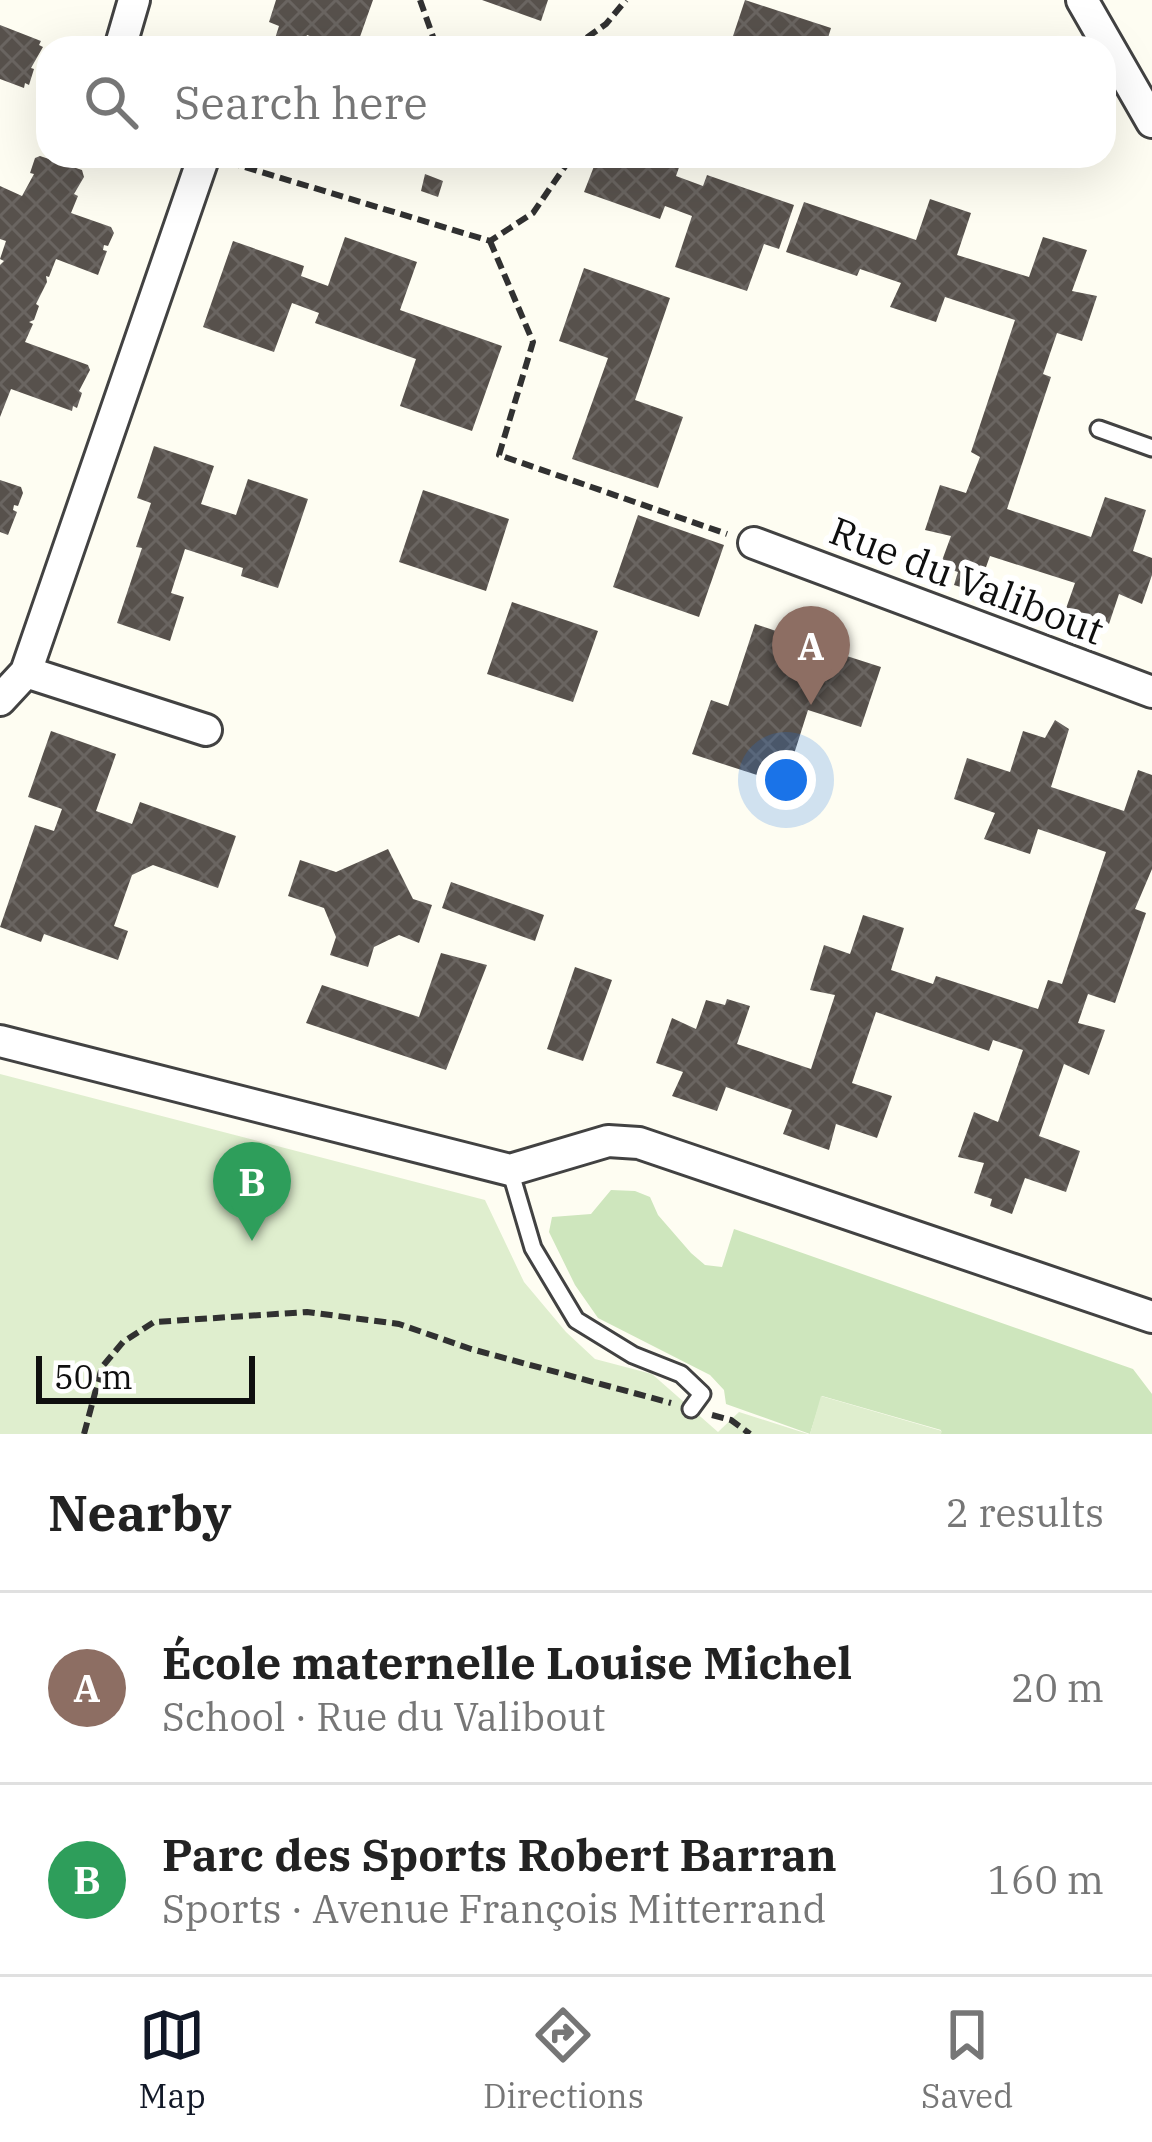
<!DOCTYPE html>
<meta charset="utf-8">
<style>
body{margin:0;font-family:"IBM Plex Serif",serif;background:#f6f6f6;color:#222}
.scale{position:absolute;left:36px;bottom:30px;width:219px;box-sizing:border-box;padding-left:12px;border:6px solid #0f0f0f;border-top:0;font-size:33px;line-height:42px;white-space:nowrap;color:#0f0f0f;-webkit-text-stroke:9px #fff;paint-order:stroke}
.you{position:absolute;left:786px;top:780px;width:42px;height:42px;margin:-30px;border:9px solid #fff;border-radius:50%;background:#1a73e8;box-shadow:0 0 0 18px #1a73e833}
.badge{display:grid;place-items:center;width:78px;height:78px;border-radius:50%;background:#111827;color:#fff;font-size:39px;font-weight:700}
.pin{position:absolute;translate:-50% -99px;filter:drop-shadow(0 3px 6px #0008)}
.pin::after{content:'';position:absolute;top:63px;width:42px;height:36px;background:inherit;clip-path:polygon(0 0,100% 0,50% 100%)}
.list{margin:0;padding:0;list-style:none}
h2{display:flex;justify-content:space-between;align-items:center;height:156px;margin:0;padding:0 48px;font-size:51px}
h2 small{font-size:39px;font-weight:400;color:#767676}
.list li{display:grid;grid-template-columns:78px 1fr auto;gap:36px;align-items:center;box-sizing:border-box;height:192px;padding:0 48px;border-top:3px solid #e0e0e0}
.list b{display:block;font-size:45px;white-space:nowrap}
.list p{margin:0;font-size:39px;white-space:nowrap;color:#767676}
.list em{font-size:39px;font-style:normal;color:#767676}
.icon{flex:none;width:66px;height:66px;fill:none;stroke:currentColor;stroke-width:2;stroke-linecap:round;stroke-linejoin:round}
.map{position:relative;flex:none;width:1152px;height:1434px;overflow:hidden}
.search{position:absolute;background:#fff;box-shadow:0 12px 48px #0002;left:36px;right:36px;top:36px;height:132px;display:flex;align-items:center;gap:30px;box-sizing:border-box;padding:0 42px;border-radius:36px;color:#767676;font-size:45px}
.sheet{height:540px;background:#fff}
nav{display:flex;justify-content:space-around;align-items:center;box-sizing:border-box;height:168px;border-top:3px solid #e0e0e0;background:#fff;font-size:33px;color:#767676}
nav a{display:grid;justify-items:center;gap:6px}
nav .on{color:#111827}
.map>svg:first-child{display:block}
.grass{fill:#cee6bd}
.pitch{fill:#dfeece}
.building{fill:url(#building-cross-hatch)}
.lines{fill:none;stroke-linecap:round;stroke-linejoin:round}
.service-casing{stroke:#424242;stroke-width:21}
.minor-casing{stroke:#424242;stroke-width:36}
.path{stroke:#313131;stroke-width:6;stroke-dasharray:12 6;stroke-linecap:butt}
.service{stroke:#fff;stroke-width:15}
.minor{stroke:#fff;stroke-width:30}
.labels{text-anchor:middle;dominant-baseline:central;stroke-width:12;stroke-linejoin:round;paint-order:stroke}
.street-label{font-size:39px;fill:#0f0f0f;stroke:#fff}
</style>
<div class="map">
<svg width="1152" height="1434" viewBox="0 0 1152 1434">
<defs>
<pattern id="building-cross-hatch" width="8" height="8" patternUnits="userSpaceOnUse" patternTransform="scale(3)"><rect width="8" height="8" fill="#57514c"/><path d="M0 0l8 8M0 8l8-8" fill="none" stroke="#6a6561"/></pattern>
</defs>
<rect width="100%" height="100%" fill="#fefdf2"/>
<path class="grass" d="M611,1190L635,1191L650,1197L658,1215L691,1253L705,1265L722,1267L734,1229L1133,1369L1152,1394V1434H941V1430L822,1396L810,1434L726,1404L724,1390L710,1375L598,1318L575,1285L549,1232L552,1217L591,1214Z"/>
<path class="pitch" d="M0,1074L485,1200L524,1282L566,1332L595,1359L652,1374L718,1432L739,1412L808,1434H0Z
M821,1396L942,1431L941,1434H810Z"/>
<path class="building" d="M276,0H373L356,48H342L307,35L302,48H272L279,26L269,22Z
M482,0H548L541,21Z
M745,0L831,28L825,48H729Z
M0,25L41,41L39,45L43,47L31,68L34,69L29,85L25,83L24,88L0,79Z
M221,36L255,47V48H217Z
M40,156L82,170L84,177L74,194L78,196L71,213L111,227L114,233L108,246L104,245L103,250L107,251L98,275L56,259L49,277L46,276L47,282L36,304L39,306L34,320L29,322L33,324L25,342L88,365L90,370L79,391L82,393L77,408L73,406L72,411L11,389L0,417V265L4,261L0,259L6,241L0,239V186L22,196L34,174L30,173L35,158Z
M598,156H683L676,176L703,186L707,175L794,205L779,249L764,244L747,291L675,267L692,216L665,206L660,219L584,192Z
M425,174L443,181L438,197L421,191Z
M930,199L971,213L957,255L1029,277L1043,237L1087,250L1072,291L1097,296L1082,341L1057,333L1043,374L1051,377L1007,509L1091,537L1105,497L1146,510L1133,551L1152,558V575L1142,604L1119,594L1109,624L1090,617L1087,625L1063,617L1075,583L990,556L977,592L954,585L958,572L940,566L951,536L925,530L940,485L966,493L980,457L971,452L1015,320L945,297L936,322L890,307L901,283L860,269L857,276L786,252L804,202L916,240Z
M345,237L417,262L400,310L502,346L472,431L400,406L416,359L315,323L319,313L292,303L274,352L203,327L233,241L304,266L301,276L328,286Z
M584,268L670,298L635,400L683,417L658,488L572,459L608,358L559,341Z
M154,446L214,466L201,504L236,515L248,479L308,499L278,588L241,576L243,568L185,549L171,593L184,597L170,641L117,623L142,548L136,547L151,503L137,498Z
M0,480L21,487L23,493L18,506L14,505L13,510L17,512L8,535L0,532Z
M423,490L509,519L486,591L399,562Z
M638,515L724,545L699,617L613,587Z
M512,602L598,631L573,702L487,674Z
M755,624L785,634L777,657L821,672L828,650L881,667L861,727L808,710L794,754L800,756L788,795L764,787L766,778L692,754L711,700L728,706Z
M1055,720L1069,729L1051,787L1124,811L1138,770L1152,775V869L1135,909L1146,913L1115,1003L1088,994L1078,1023L1105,1030L1089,1075L1064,1064L1039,1136L1080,1151L1066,1192L1025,1178L1012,1214L990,1206L992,1199L974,1193L984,1163L958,1157L974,1112L998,1122L1023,1050L993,1040L989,1051L876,1012L852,1083L892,1096L877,1138L836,1124L829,1150L783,1134L792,1110L726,1087L717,1111L672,1096L683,1072L656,1063L672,1018L696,1029L706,1000L725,1005L727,999L750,1006L737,1044L811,1069L835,995L810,990L824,945L850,954L863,915L904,928L891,970L933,984L936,976L1038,1009L1048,980L1062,984L1106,852L1038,829L1030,854L984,839L995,813L954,799L967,758L1010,772L1023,731L1045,738Z
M51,731L116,754L96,811L132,824L140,802L236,836L218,888L153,865L132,875L114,926L128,931L118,960L44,934L41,942L0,927L35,825L54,831L62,809L28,797Z
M388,849L413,899L432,905L419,943L399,935L374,947L368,967L330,955L336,937L324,908L288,896L300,860L336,872Z
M451,882L544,915L535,941L442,908Z
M441,953L487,965L446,1070L306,1023L322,985L419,1017Z
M575,967L612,980L583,1061L547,1049Z"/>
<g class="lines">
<defs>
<path id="service" d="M1099,429L1152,448
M510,1170L533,1248L576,1320L633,1355L681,1374L702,1394L691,1409"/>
<path id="minor" d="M1082,0L1152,122
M120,48L134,0
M754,543L1152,692
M26,672L206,730
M0,700L26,672L204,156
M0,1041L510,1170L608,1141L639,1143L1152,1317"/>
</defs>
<use href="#service" class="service-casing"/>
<use href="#minor" class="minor-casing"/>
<path class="path" d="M420,0L437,48
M588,40L605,48
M451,48L474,40L507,48
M572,48L606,24L626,0
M228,162L490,241L533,213L566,165L567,156
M490,241L533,342L499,455L727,534
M712,1415L731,1420L750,1434
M84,1434L102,1367L123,1342L154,1322L307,1312L399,1324L471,1349L671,1403"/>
<use href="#service" class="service"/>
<use href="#minor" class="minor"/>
</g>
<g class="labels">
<g class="street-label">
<text transform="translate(967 580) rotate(21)">Rue du Valibout</text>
</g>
</g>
</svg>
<div class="scale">50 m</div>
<div class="you"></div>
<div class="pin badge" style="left:811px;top:705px;background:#8d6e63">A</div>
<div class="pin badge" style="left:252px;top:1241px;background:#2e9e5b">B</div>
<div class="search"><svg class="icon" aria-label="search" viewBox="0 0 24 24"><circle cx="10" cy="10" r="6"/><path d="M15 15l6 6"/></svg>Search here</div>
</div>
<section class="sheet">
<h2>Nearby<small>2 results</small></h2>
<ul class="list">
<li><span class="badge" style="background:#8d6e63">A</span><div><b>École maternelle Louise Michel</b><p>School · Rue du Valibout</p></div><em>20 m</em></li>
<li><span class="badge" style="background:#2e9e5b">B</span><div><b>Parc des Sports Robert Barran</b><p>Sports · Avenue François Mitterrand</p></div><em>160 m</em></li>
</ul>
</section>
<nav>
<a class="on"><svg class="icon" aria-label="map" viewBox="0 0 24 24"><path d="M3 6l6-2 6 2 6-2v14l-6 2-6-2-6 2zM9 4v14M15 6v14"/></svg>Map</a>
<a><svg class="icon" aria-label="directions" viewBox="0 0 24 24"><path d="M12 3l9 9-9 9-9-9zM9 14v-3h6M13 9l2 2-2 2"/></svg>Directions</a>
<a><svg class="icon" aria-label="saved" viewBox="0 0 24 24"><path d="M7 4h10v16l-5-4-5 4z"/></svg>Saved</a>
</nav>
